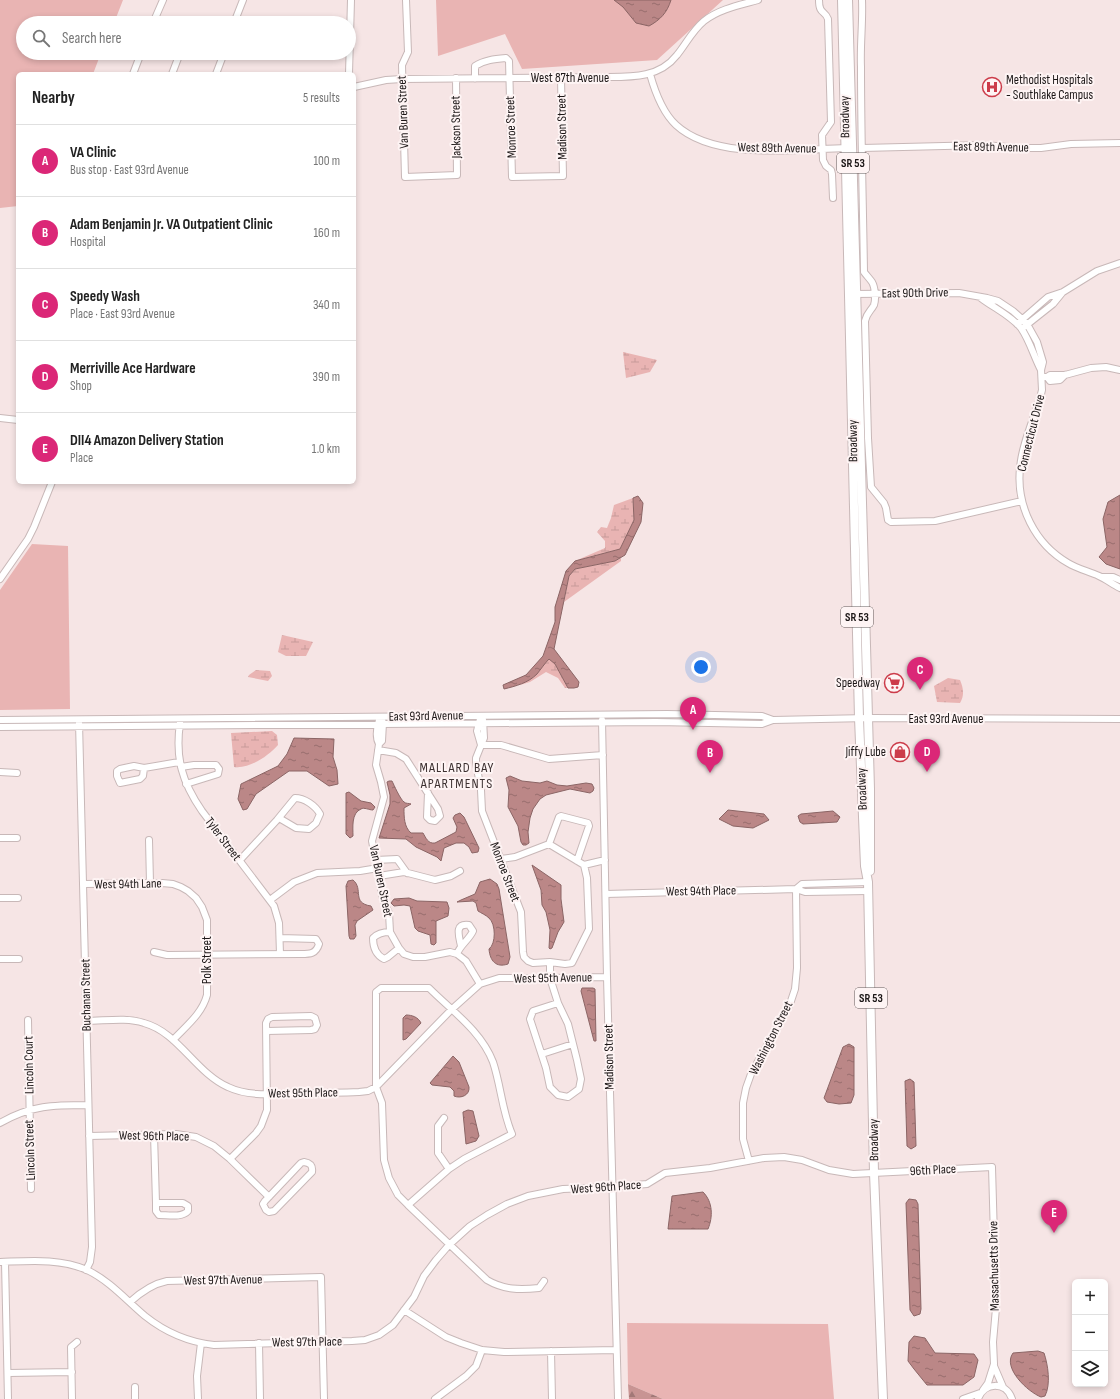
<!DOCTYPE html>
<meta charset="utf-8">
<style>
body{margin:0;font-family:"Sofia Sans Condensed",sans-serif;background:#f2f2f2;color:#222}
.controls{position:absolute;right:12px;bottom:12px;display:grid;overflow:hidden;border-radius:6px;box-shadow:0 2px 6px #0003}
.controls button{width:36px;height:36px;display:grid;place-items:center;padding:0;border:0;border-bottom:1px solid #e0e0e0;background:#fff;color:#222;font:20px sans-serif}
.you{position:absolute;left:701px;top:667px;width:14px;height:14px;margin:-10px;border:3px solid #fff;border-radius:50%;background:#1a73e8;box-shadow:0 0 0 6px #1a73e833}
.badge{display:grid;place-items:center;width:26px;height:26px;border-radius:50%;background:#db2777;color:#fff;font-size:13px;font-weight:700}
.pin{position:absolute;translate:-50% -33px;filter:drop-shadow(0 1px 2px #0008)}
.pin::after{content:'';position:absolute;top:21px;width:14px;height:12px;background:inherit;clip-path:polygon(0 0,100% 0,50% 100%)}
.list{margin:0;padding:0;list-style:none}
h2{display:flex;justify-content:space-between;align-items:center;height:52px;margin:0;padding:0 16px;font-size:17px}
h2 small{font-size:13px;font-weight:400;color:#767676}
.list li{display:grid;grid-template-columns:26px 1fr auto;gap:12px;align-items:center;box-sizing:border-box;height:72px;padding:0 16px;border-top:1px solid #e0e0e0}
.list b{display:block;font-size:15px;white-space:nowrap}
.list p{margin:0;font-size:13px;white-space:nowrap;color:#767676}
.list em{font-size:13px;font-style:normal;color:#767676}
.icon{flex:none;width:22px;height:22px;fill:none;stroke:currentColor;stroke-width:2;stroke-linecap:round;stroke-linejoin:round}
.map{position:relative;flex:none;width:1120px;height:1399px;overflow:hidden}
.search{position:absolute;background:#fff;box-shadow:0 2px 6px #0003;left:16px;top:16px;width:340px;height:44px;display:flex;align-items:center;gap:10px;box-sizing:border-box;padding:0 14px;border-radius:22px;color:#767676;font-size:15px}
.panel{position:absolute;background:#fff;box-shadow:0 2px 6px #0003;left:16px;top:72px;width:340px;height:412px;border-radius:6px}
.map>svg:first-child{display:block}
.grass{fill:#e9b4b3}
.forest{fill:url(#forest-firs)}
.wetland{fill:url(#wetland-marsh)}
.water{fill:url(#water-ripples);stroke:#8b6565}
.lines{fill:none;stroke-linecap:round;stroke-linejoin:round}
.minor-casing{stroke:#c8b8b8;stroke-width:8}
.major-casing{stroke:#c8b8b8;stroke-width:10}
.minor{stroke:#fff;stroke-width:6}
.major{stroke:#fff;stroke-width:8}
.labels{text-anchor:middle;dominant-baseline:central;stroke-width:4;stroke-linejoin:round;paint-order:stroke}
.shield{fill:#fef4f4;stroke:#605959;stroke-width:1}
.shield-label{font-size:12px;font-weight:bold;fill:#1c1717}
.street-label{font-size:13px;fill:#1c1717;stroke:#fef4f4}
.poi-label{font-size:13px;fill:#1c1717;stroke:#fef4f4;text-anchor:end}
.neighbourhood-label{font-size:14px;letter-spacing:1px;fill:#3d3131;stroke:#fef4f4}
</style>
<div class="map">
<svg width="1120" height="1399" viewBox="0 0 1120 1399">
<defs>
<pattern id="forest-firs" width="22" height="20" patternUnits="userSpaceOnUse"><rect width="22" height="20" fill="#c89493"/><path d="M5 1l3.5 6h-7zM16 11l3.5 6h-7z" fill="#a27877"/></pattern>
<pattern id="wetland-marsh" width="20" height="14" patternUnits="userSpaceOnUse"><rect width="20" height="14" fill="#e9b4b3"/><path d="M1 5h8M5 5V1M11 12h8M15 12V8" fill="none" stroke="#c79a99"/></pattern>
<pattern id="water-ripples" width="26" height="14" patternUnits="userSpaceOnUse"><rect width="26" height="14" fill="#bb8787"/><path d="M2 4q2-2 4 0t4 0M15 11q2-2 4 0t4 0" fill="none" stroke="#976d6d"/></pattern>
</defs>
<rect width="100%" height="100%" fill="#f6e5e5"/>
<path class="grass" d="M0,0H123L114,23H23V53H101L93,74H18V206L0,208Z
M436,0H723L657,60L522,69L505,34L438,56Z
M32,544L68,546L70,709L0,710V590Z
M627,1323L828,1324L834,1399H663L628,1384Z"/>
<path class="forest" d="M628,1384L663,1399H629Z"/>
<path class="wetland" d="M623,352L657,360L650,372L626,378Z
M633,498L634,520L620,549L575,561L605,548V541L597,532L601,527L607,528L611,518L614,505Z
M621,558V561L564,602L569,576L575,569L615,561Z
M282,635L313,642L306,656H286L278,652Z
M549,658L555,664L568,688H565L558,678L546,672L530,682L520,685L528,680Z
M256,670L270,671L272,676L268,681L248,677L249,675Z
M948,678L960,680C963,687 965,695 960,703L937,702L934,686Z
M272,731L277,735L278,745C268,756 250,769 234,767L231,733Z"/>
<path class="water" d="M614,0H671C667,13 660,20 649,26L636,23L623,7Z
M1120,495V569L1106,564L1099,557L1107,547L1103,519L1108,502Z
M638,496L643,503L641,522L625,555L615,561L575,569L569,576L554,649L579,682L578,687L574,688H568L555,664L549,659C545,663 541,669 537,674C528,683 516,686 504,689L503,685L526,675L543,656L555,622V607L566,571L575,561L620,549L634,520L633,498Z
M294,738L334,739L333,757L337,770L338,784L329,786L307,771H289L256,794L247,809L243,810L238,799L241,784L278,766L287,754Z
M510,776L522,781L540,783L547,781L557,785L567,786L586,783L592,784L594,788L593,791L590,793L570,789L546,795L540,799L533,809L530,818L528,832L529,843L526,845H523L521,842L518,826L508,807L509,790L506,778Z
M389,781H392C394,785 400,799 404,802C406,804 409,803 411,804L404,808C404,817 404,827 411,833H423C426,838 428,844 435,843L456,832L457,827L453,818L455,815L460,813L464,817L479,848L478,852L472,853L469,847L464,843H456L444,848L441,861L437,857L416,847L406,839L379,838L390,804V795L387,782Z
M349,792L361,801L371,803L375,807L373,810C369,810 364,807 361,809C351,813 353,828 353,836L350,838L346,834V793Z
M728,810L764,814L769,820L753,828L733,826L719,819Z
M833,811L840,817L837,822L803,824L800,822L798,816L801,814Z
M532,865L561,885V899L564,922L558,932L552,948L550,949L549,948L550,930L546,912L542,905L541,890Z
M490,879L497,884L499,889L510,957L508,964C496,968 490,961 489,949C496,944 496,924 489,918C486,915 481,913 478,911L476,903L473,901L457,902L461,900L475,894L480,882Z
M353,880C364,889 351,903 371,906L373,910L357,921L355,925L356,936L354,939H350L349,936L346,886L348,881Z
M409,898L417,901L447,902L449,908L448,916L436,921V943L434,945L431,944L430,935L418,931L415,928L410,906L404,905L394,906L391,903L394,899Z
M582,988H593L595,989L596,1041H594L581,991Z
M406,1015C412,1015 418,1017 421,1023L406,1039L403,1040V1018Z
M849,1044L854,1047V1095L851,1103L839,1104L827,1102L824,1098L843,1047Z
M453,1056L459,1062L469,1087C470,1095 461,1099 454,1096V1091L450,1087L432,1085L430,1083Z
M910,1079L914,1082L916,1146L911,1149L907,1146L905,1081Z
M468,1110L473,1111L479,1136L476,1141L466,1144L463,1113V1112Z
M703,1192C713,1202 713,1217 708,1229H668L672,1196Z
M909,1199L916,1200L918,1204L921,1309L920,1314L914,1316L910,1310L906,1203Z
M914,1336L925,1338L935,1353L974,1354L978,1360L974,1377L963,1385H927L914,1369L908,1361L909,1342Z
M1038,1351L1044,1353C1048,1365 1051,1384 1045,1396L1041,1397C1028,1392 1002,1368 1013,1353Z"/>
<g class="lines">
<defs>
<path id="minor" d="M406,0L408,52L402,65L405,177L457,175L456,78
M819,0C819,15 825,10 828,19L831,122L822,135L823,160L826,166L831,170L832,174L833,198
M862,0C863,22 860,45 861,67C861,136 863,204 864,272C867,276 870,279 872,282C875,287 876,299 874,305C871,311 867,312 865,321L868,438L871,487L884,503L886,508L888,520L891,522L935,521L1022,501
M153,23L163,0
M234,23L243,0
M133,74L141,53
M172,74L180,53
M216,74L224,53
M349,74L351,0
M650,74C655,92 662,112 676,125C715,161 797,149 846,148
M475,79V66C484,60 495,59 506,58L509,61L512,177L563,176L561,78
M354,87L386,80L402,79L609,77C634,77 660,77 677,55C686,44 692,31 704,21C719,9 740,5 758,0
M862,148L985,145L1018,148H1041L1071,144L1120,143
M853,294L959,293L987,298L998,301L1013,311L1022,319L1027,324L1037,342L1043,362L1041,370L1042,390L1040,398C1033,421 1022,445 1020,468C1016,506 1035,544 1068,563C1078,569 1088,571 1099,576C1106,579 1112,584 1120,588
M981,298C994,308 1010,315 1021,328C1030,341 1034,357 1041,370
M1017,324L1048,297L1063,292L1097,271L1120,263
M1024,327L1053,304L1062,293
M1042,377H1047L1050,375H1065L1091,368L1106,367L1120,370
M1047,377L1050,381L1060,380L1065,375
M0,418L18,420
M1102,577H1113L1120,580
M0,579L28,539L34,527L52,482
M480,719L477,731L481,745
M0,720L667,714L762,716L773,720
M379,720C377,727 375,737 379,744
M382,720L383,723L382,741L379,744L376,765L381,782L384,797L372,841L383,899L389,913L390,932L399,948L404,954L413,957H425L450,952L457,954L466,961L480,984
M483,720L484,738L476,758V763L481,790L482,811L521,912L523,952L524,957L528,961L533,963L550,962L565,964L572,963L589,929L587,878L584,865
M602,720L607,977L618,1399
M79,722L92,1247L90,1262L86,1270
M180,723C175,758 182,782 202,811L274,906L279,923L280,954
M0,727L656,722L762,724L773,720L868,718L1120,719
M481,745H501L549,759L603,755
M378,750L396,753L406,759L438,809L440,816L435,821L430,820L427,817L428,793
M181,767L194,765H216L219,769L218,774L186,784
M144,768L143,776L140,779L120,783L117,776V771L120,769L134,766L144,768L179,762
M0,772L17,773
M0,838H17
M149,840L150,883
M549,844L559,817L561,816L588,823L589,826L577,861
M501,859L515,857L549,844L584,865L605,860
M240,860L277,820L295,798C304,798 315,805 320,814L316,823L309,829L296,828L279,818
M376,860L397,859L407,873
M379,876L404,872L435,880L451,876L460,871
M84,884L162,883L173,884L181,887L188,891L196,898L202,907L207,920V995C202,1014 186,1026 173,1040
M796,889L802,884L868,882
M606,894L796,889L805,892L869,891
M0,898H18
M270,900L294,882L317,873L360,871L378,868
M390,932C383,932 378,933 373,938C373,947 376,955 384,959L388,957L399,948
M154,952L167,955L301,954C310,954 316,954 319,944L316,939L280,938
M457,954C460,945 469,940 473,931L469,925C454,923 459,936 461,946
M0,959H19
M550,962V978L558,1003L568,1024L577,1060L581,1079L579,1089L568,1097L558,1095L550,1087L546,1068L530,1019L533,1011L558,1003
M28,1020L31,1189
M86,1021C105,1021 126,1017 144,1023C178,1032 196,1073 228,1087C249,1097 273,1094 295,1093C316,1093 338,1093 359,1092L368,1091L376,1087L451,1010L480,984L499,978H550L607,977
M542,1054L573,1044
M444,1118L438,1126V1153L449,1169
M0,1123C31,1105 54,1105 88,1105
M154,1134L156,1203V1211L159,1215C168,1215 182,1218 188,1211V1206L183,1203H156
M89,1136L176,1134L196,1137L214,1146L230,1159L269,1197
M230,1159L256,1133L261,1126L267,1110L266,1023L268,1019L272,1017L311,1016L315,1018L317,1025L315,1029L311,1030L267,1031
M749,1161L743,1139V1103L746,1088L751,1074L790,1004L795,989L797,968L796,889
M304,1162C310,1163 313,1165 312,1172L274,1211L269,1212L266,1210L263,1204L265,1201L301,1163Z
M408,1205L449,1169L464,1159L512,1134C502,1111 501,1086 493,1062C481,1031 452,1011 429,988H381L376,992V1087L382,1103L384,1160L389,1178L398,1195L408,1205L487,1280C504,1290 520,1290 539,1288L544,1281
M0,1262C29,1261 60,1258 87,1270C110,1281 126,1300 145,1316C165,1332 188,1342 214,1345L352,1341L365,1340L379,1335L393,1325L414,1297L424,1276L436,1260L449,1245L470,1226L487,1215L507,1204L528,1196L563,1189L612,1187L647,1184L665,1173L710,1168L764,1158L784,1157L802,1160L829,1170L853,1174L992,1167L996,1308L993,1342L994,1364L988,1383L983,1390
M5,1262L8,1399
M130,1302C141,1292 152,1284 167,1281L321,1277L324,1399
M404,1310L446,1337L461,1343L482,1350L504,1352L616,1350
M259,1343L260,1399
M551,1351L552,1399
M994,1366L1003,1387
M8,1373L72,1372
M135,1387V1399
M72,1399L71,1347L77,1342
M198,1399L197,1376L201,1343
M435,1399L466,1376L476,1366L482,1350
M963,1399L980,1393
M978,1399C984,1382 1006,1381 1012,1399"/>
<path id="major" d="M842,0L859,718L865,866L868,882L874,1173L883,1399
M848,0L870,789V871"/>
</defs>
<use href="#minor" class="minor-casing"/>
<use href="#major" class="major-casing"/>
<use href="#minor" class="minor"/>
<use href="#major" class="major"/>
</g>
<defs>
<symbol id="hospital-ring" viewBox="-11 -11 22 22"><circle r="9.5" fill="#fef4f4" stroke="#cc3c4a" stroke-width="1.5"/><path d="M-5-5h3v3.5h4V-5h3V5h-3V1.5h-4V5h-3Z" fill="#cc3c4a"/></symbol>
<symbol id="supermarket-ring" viewBox="-11 -11 22 22"><circle r="9.5" fill="#fef4f4" stroke="#cc3c4a" stroke-width="1.5"/><path d="M-6-5.5h2.5l.6 2H6L4.5 2H-2.5L-4.4-4H-6ZM-1.5 3.2a1.3 1.3 0 1 0 .1 0ZM3 3.2a1.3 1.3 0 1 0 .1 0Z" fill="#cc3c4a"/></symbol>
<symbol id="shop-ring" viewBox="-11 -11 22 22"><circle r="9.5" fill="#fef4f4" stroke="#cc3c4a" stroke-width="1.5"/><path d="M-5-2.5h2.3a2.7 3.5 0 0 1 5.4 0H5L5.5 6h-11ZM-1.5-2.5h3a1.5 2.3 0 0 0-3 0Z" fill="#cc3c4a"/></symbol>
</defs>
<g fill-rule="evenodd">
<use href="#hospital-ring" x="981" y="76" width="22" height="22"/>
<use href="#supermarket-ring" x="883" y="672" width="22" height="22"/>
<use href="#shop-ring" x="889" y="741" width="22" height="22"/>
</g>
<g class="labels">
<g class="shield">
<rect x="837" y="153" width="32" height="20" rx="3"/>
<rect x="841" y="607" width="32" height="20" rx="3"/>
<rect x="855" y="988" width="32" height="20" rx="3"/>
</g>
<g class="shield-label">
<text x="853" y="163">SR 53</text>
<text x="857" y="617">SR 53</text>
<text x="871" y="998">SR 53</text>
</g>
<g class="street-label">
<text x="570" y="78">West 87th Avenue</text>
<text transform="translate(403 112) rotate(-92)">Van Buren Street</text>
<text transform="translate(845 117) rotate(-91)">Broadway</text>
<text transform="translate(456 127) rotate(-91)">Jackson Street</text>
<text transform="translate(511 127) rotate(-92)">Monroe Street</text>
<text transform="translate(562 127) rotate(-91)">Madison Street</text>
<text transform="translate(991 147) rotate(1)">East 89th Avenue</text>
<text transform="translate(777 148) rotate(1)">West 89th Avenue</text>
<text transform="translate(915 293) rotate(-1)">East 90th Drive</text>
<text transform="translate(1031 433) rotate(-76)">Connecticut Drive</text>
<text transform="translate(853 441) rotate(-91)">Broadway</text>
<text transform="translate(426 716) rotate(-1)">East 93rd Avenue</text>
<text x="946" y="719">East 93rd Avenue</text>
<text transform="translate(862 789) rotate(-92)">Broadway</text>
<text transform="translate(223 839) rotate(53)">Tyler Street</text>
<text transform="translate(505 872) rotate(69)">Monroe Street</text>
<text transform="translate(381 881) rotate(78)">Van Buren Street</text>
<text transform="translate(128 884) rotate(-1)">West 94th Lane</text>
<text transform="translate(701 891) rotate(-1)">West 94th Place</text>
<text transform="translate(207 960) rotate(-90)">Polk Street</text>
<text transform="translate(553 978) rotate(-1)">West 95th Avenue</text>
<text transform="translate(86 995) rotate(-91)">Buchanan Street</text>
<text transform="translate(771 1038) rotate(-63)">Washington Street</text>
<text transform="translate(609 1057) rotate(-91)">Madison Street</text>
<text transform="translate(29 1065) rotate(-91)">Lincoln Court</text>
<text transform="translate(303 1093) rotate(-1)">West 95th Place</text>
<text transform="translate(154 1136) rotate(1)">West 96th Place</text>
<text transform="translate(874 1140) rotate(-91)">Broadway</text>
<text transform="translate(30 1150) rotate(-92)">Lincoln Street</text>
<text transform="translate(933 1170) rotate(-3)">96th Place</text>
<text transform="translate(606 1187) rotate(-4)">West 96th Place</text>
<text transform="translate(994 1266) rotate(-91)">Massachusetts Drive</text>
<text transform="translate(223 1280) rotate(-1)">West 97th Avenue</text>
<text transform="translate(307 1342) rotate(-1)">West 97th Place</text>
</g>
<g class="poi-label">
<text x="1006" y="80" text-anchor="start">Methodist Hospitals<tspan x="1006" dy="15">- Southlake Campus</tspan></text>
<text x="880" y="683">Speedway</text>
<text x="886" y="752">Jiffy Lube</text>
</g>
<g class="neighbourhood-label">
<text x="457" y="767">MALLARD BAY<tspan x="457" dy="16">APARTMENTS</tspan></text>
</g>
</g>
</svg>
<div class="controls">
<button>+</button>
<button>−</button>
<button><svg class="icon" aria-label="layers" viewBox="0 0 24 24"><path d="M12 4l9 5-9 5-9-5zM3 14l9 5 9-5"/></svg></button>
</div>
<div class="you"></div>
<div class="pin badge" style="left:693px;top:730px">A</div>
<div class="pin badge" style="left:710px;top:773px">B</div>
<div class="pin badge" style="left:920px;top:690px">C</div>
<div class="pin badge" style="left:927px;top:772px">D</div>
<div class="pin badge" style="left:1054px;top:1233px">E</div>
<div class="search"><svg class="icon" aria-label="search" viewBox="0 0 24 24"><circle cx="10" cy="10" r="6"/><path d="M15 15l6 6"/></svg>Search here</div>
<section class="panel">
<h2>Nearby<small>5 results</small></h2>
<ul class="list">
<li><span class="badge">A</span><div><b>VA Clinic</b><p>Bus stop · East 93rd Avenue</p></div><em>100 m</em></li>
<li><span class="badge">B</span><div><b>Adam Benjamin Jr. VA Outpatient Clinic</b><p>Hospital</p></div><em>160 m</em></li>
<li><span class="badge">C</span><div><b>Speedy Wash</b><p>Place · East 93rd Avenue</p></div><em>340 m</em></li>
<li><span class="badge">D</span><div><b>Merriville Ace Hardware</b><p>Shop</p></div><em>390 m</em></li>
<li><span class="badge">E</span><div><b>DII4 Amazon Delivery Station</b><p>Place</p></div><em>1.0 km</em></li>
</ul>
</section>
</div>
